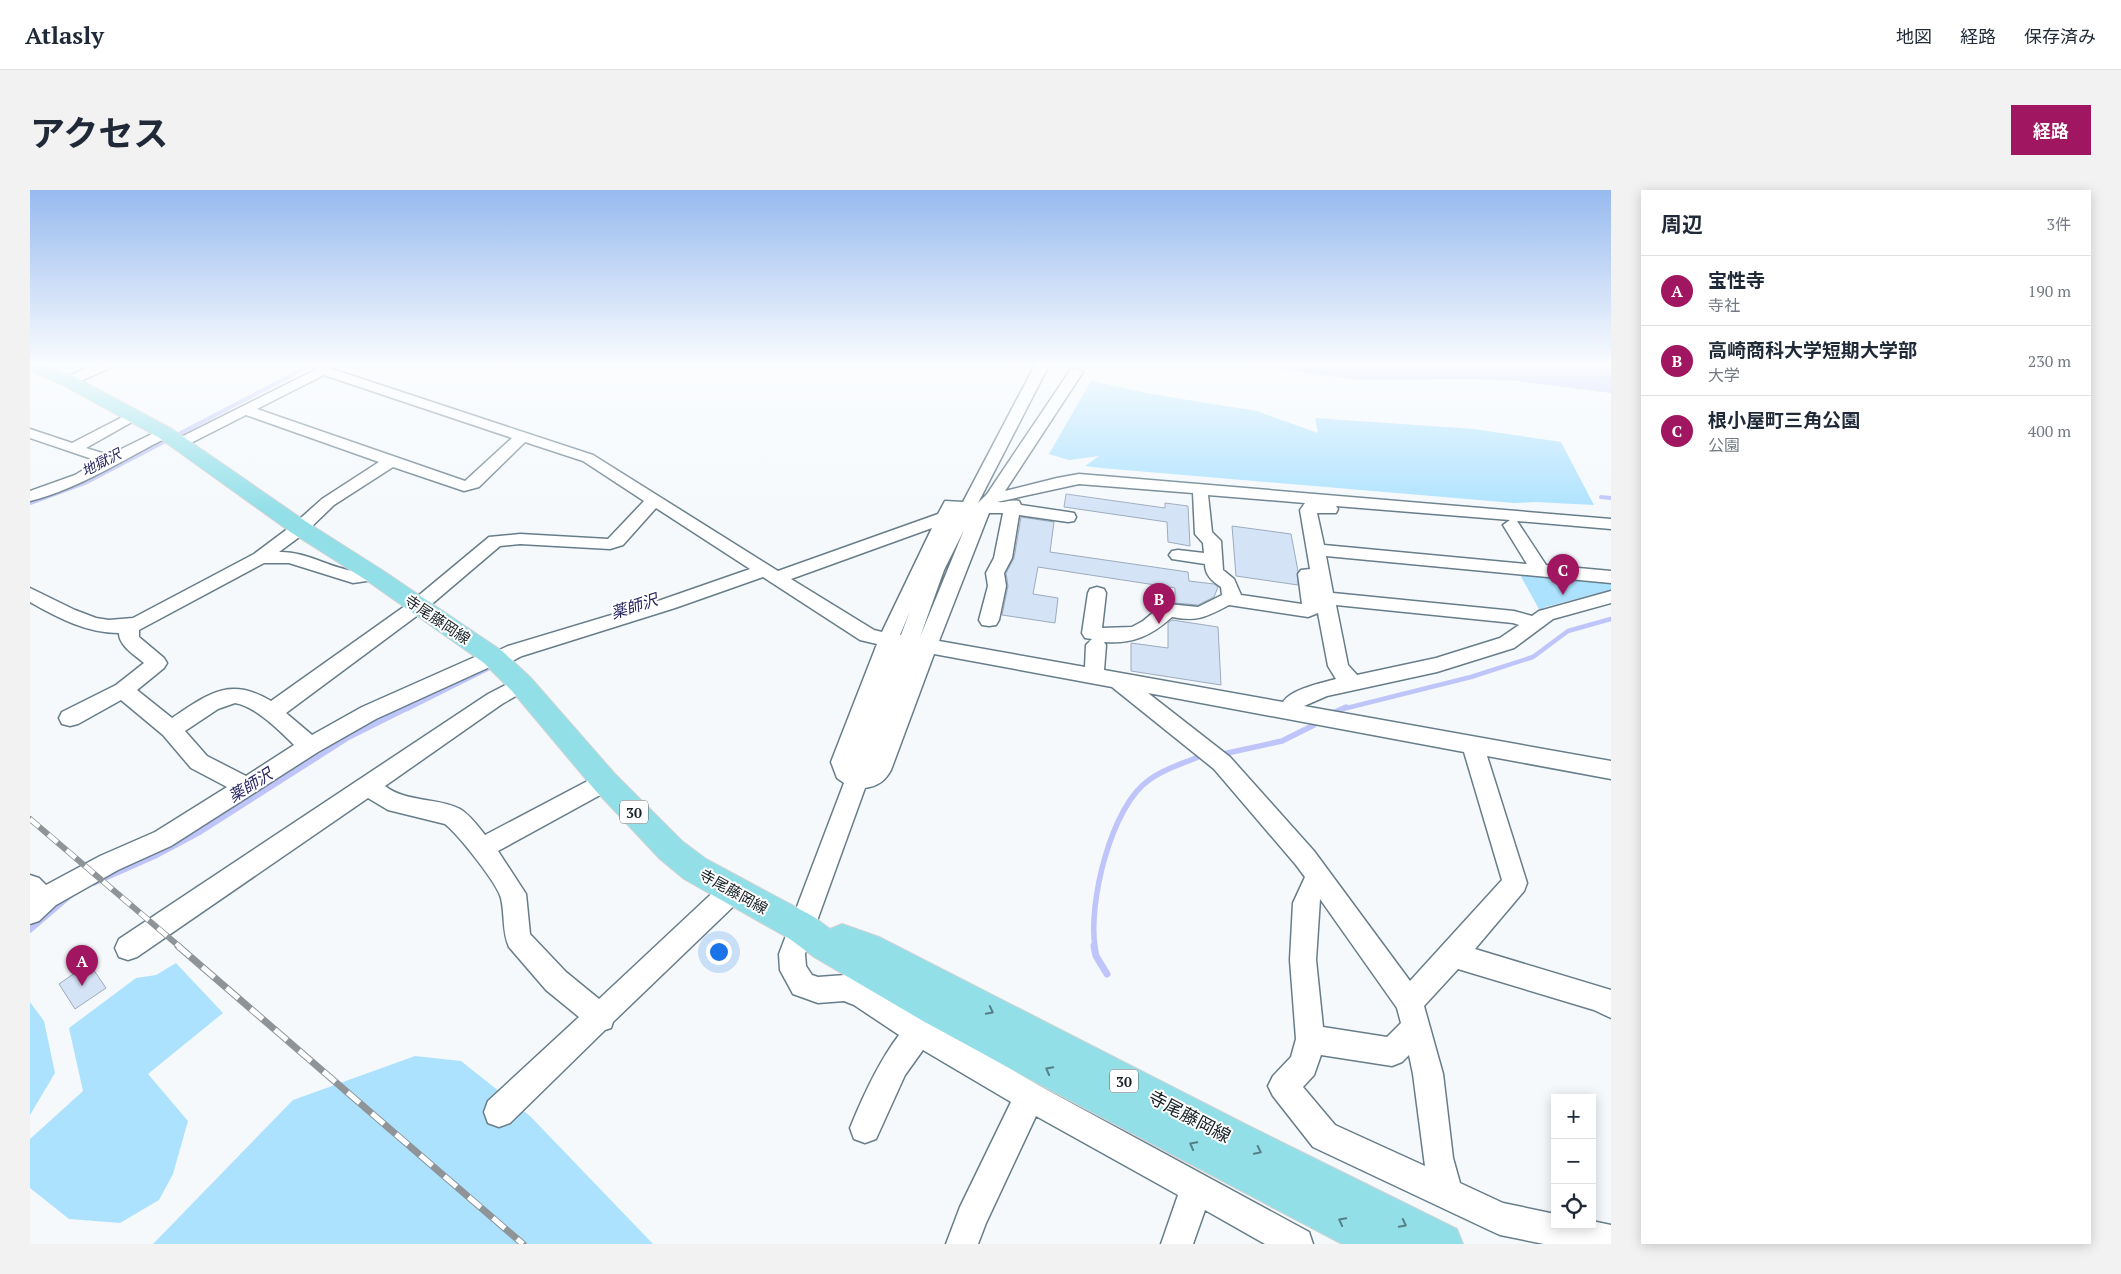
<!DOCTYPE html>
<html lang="ja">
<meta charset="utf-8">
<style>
body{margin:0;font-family:"PT Serif","Noto Sans JP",serif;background:#f2f2f3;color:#1f2937}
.controls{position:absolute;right:15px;bottom:15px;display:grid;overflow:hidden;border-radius:0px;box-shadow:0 2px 12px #0003}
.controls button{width:45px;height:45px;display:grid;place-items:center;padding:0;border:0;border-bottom:1px solid #e0e1e3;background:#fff;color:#1f2937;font:25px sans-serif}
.you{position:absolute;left:688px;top:761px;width:18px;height:18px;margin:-12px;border:4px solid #fff;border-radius:50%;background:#1a73e8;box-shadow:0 0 0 8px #1a73e833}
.badge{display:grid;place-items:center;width:32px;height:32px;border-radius:50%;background:#a01661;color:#fff;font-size:16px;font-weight:700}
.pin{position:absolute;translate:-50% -41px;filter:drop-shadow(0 1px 2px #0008)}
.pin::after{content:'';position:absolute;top:26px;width:18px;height:15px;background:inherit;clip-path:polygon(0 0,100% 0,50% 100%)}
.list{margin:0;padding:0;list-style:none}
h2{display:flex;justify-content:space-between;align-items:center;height:65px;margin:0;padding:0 20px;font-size:21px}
h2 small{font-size:16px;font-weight:400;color:#747a83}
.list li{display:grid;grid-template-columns:32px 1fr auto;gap:15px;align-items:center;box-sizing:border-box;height:70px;padding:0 20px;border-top:1px solid #e0e1e3}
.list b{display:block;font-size:19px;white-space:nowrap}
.list p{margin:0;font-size:16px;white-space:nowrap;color:#747a83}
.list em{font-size:16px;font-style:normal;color:#747a83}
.icon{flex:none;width:28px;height:28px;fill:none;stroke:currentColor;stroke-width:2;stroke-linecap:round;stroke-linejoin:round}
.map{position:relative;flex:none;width:1581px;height:1054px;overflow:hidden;border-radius:0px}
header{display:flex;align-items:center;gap:30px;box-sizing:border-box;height:70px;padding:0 25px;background:#fff;border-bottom:1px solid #e0e1e3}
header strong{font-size:24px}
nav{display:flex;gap:28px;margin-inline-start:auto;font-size:18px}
.intro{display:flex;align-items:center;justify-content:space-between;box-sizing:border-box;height:120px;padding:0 30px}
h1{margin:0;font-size:35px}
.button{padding:12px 22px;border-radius:0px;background:#a01661;color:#fff;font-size:18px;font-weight:700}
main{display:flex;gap:30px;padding:0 30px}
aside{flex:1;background:#fff;border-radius:0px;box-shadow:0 2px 12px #0003}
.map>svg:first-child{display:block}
.green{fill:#ade2ff}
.water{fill:#bfc4fa}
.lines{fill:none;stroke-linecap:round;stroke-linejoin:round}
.stream-far3{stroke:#bfc4fa;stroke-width:4}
.stream-far2{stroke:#bfc4fa;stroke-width:4.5}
.stream-far1{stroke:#bfc4fa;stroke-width:5.5}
.stream{stroke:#bfc4fa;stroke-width:7}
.building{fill:#d5e3f7;stroke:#9dabbe}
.minor-casing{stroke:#677d89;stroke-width:3}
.major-casing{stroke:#d1d2d3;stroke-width:2}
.minor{fill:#fff;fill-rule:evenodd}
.major{fill:#92dfe8;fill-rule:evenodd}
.rail-far1-casing{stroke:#8e9498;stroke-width:6}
.rail-casing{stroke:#8e9498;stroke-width:7}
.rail-far1{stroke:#fff;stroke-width:4.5;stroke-dasharray:12;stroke-linecap:butt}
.rail{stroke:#fff;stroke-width:5;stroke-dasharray:16;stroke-linecap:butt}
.oneway{stroke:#548086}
.labels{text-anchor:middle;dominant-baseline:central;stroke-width:4;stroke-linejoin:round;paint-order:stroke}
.far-water-label{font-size:14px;font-style:italic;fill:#272461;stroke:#fff}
.shield{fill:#fff;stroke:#5d6366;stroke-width:1}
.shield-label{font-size:14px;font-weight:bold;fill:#172025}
.street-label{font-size:15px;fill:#172025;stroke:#fff}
.water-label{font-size:16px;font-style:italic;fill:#272461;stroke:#fff}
.near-street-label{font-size:18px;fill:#172025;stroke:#fff}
</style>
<header>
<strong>Atlasly</strong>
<nav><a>地図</a><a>経路</a><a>保存済み</a></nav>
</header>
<div class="intro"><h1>アクセス</h1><a class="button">経路</a></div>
<main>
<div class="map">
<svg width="1581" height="1054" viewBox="0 0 1581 1054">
<rect width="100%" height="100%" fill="#f5f9fc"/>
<path class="green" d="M1061,191L1121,204L1227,221L1288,243L1285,228L1444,239L1531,252L1564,315L1505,312L1484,313L1071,278L1055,276L1069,266L1039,270L1019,264Z
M1489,383L1581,392V400L1515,417L1510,421Z
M146,773L193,823L118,884L158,931L143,984L129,1010L90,1033L39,1029L0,998V949L53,901L39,838L106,788L126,785Z
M0,812L14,831L25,883L0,925Z
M385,866L431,871L500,926L623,1054H123L263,910Z"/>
<path class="water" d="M1218,175H1581V203L1487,191L1444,189L1329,190Z"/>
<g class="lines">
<path class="stream-far3" d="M1571,307L1581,308
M0,313L57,292L281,175"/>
<path class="stream-far2" d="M377,519L459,478
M1313,519L1441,487L1503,467L1538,441L1581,429"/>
<path class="stream-far1" d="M1303,523L1316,517
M1193,564L1252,551L1284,535
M64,693L125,666L170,642L319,547L379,517
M0,740L41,705
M1065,757C1058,713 1081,616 1119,590C1133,579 1152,574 1168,567"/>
<path class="stream" d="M1064,756L1066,766L1077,784"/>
</g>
<path class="building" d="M1036,304L1135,318V313L1158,316L1160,356L1138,352L1137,332L1034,317Z
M991,327L1024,332L1020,362L1158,382L1159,391L1184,394L1188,397L1184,407L1168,415L1145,413V398L1008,377L1003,404L1028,408L1025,433L972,425L978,396L976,383L984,368Z
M1202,336L1261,344L1268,381V395L1206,386Z
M1142,430L1188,437L1191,495L1101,481V453L1138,458V433Z
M59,773L76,798L45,819L29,794Z"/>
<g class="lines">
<defs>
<path id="minor" d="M64,175H82L80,178L44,194L39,195L32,191L34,188Z
M1005,175H1019L948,313L957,304L1041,179L1046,178L1053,182L975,301L1027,288L1049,284L1581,329V339L1487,331L1516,375L1581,381V393L1296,366L1303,403L1484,421L1502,426L1509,421L1581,401V413L1523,429L1484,458L1407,482L1297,506L1274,516L1581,571V589L1457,566L1497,693L1494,701L1445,759L1581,800V828L1564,820L1428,779L1394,816L1413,884L1423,968L1430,993L1473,1013L1525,1024V1035H1562V1031L1581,1035V1054H1514L1470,1045L1459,1040L1283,957L1243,906L1238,896L1243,886L1261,867L1266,849L1260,770L1263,713L1275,687L1266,675L1184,579L1082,497L904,464L861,580C855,591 848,596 835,598L775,764L776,776L782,785L788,787L815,785L844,797L899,832L1010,896L1279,1042L1283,1054H1235L1175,1020L1163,1054H1131L1148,1005L1006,926L956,1033L948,1054H916L930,1017L981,912L893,860L875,885L846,949L835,953L824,949L820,938C833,906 848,873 869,845L824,815L814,811L788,813L763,804L750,780L749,764L814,593L807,588L801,572L847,454L830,450L733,387L645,418L492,466C483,470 472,479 462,476L346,529L288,562L141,656L88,680L26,715L9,731L0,734V685L9,688L16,695L70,666L125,642L197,597L161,578L133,545L91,510L48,534L40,536L32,534L29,528L32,522L86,495L114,473C105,465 89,456 89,443C57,443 28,428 0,412V398L45,420L66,428L79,430L103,428L224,364L264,334L292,309L349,272L216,225L155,256H145L142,253L145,250L293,176L563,265L748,381L908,324L915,311L933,312ZM294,185L482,248L435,291L227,219ZM495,252L553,271L614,311L578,349L490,344L459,347L382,411L241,511C200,486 178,504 142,528L107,500L134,478L137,473L134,468L109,447V440L234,373H259L323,393L350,389L353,385L350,381C341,378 332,382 323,381C298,377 275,361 249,362L276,342L304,315L363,277L434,301L449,297ZM1049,294L1163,303L1165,344L1173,353L1174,363L1148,360L1142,361L1139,365L1142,369L1175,374C1175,385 1182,391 1191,397L1192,405L1168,417L1138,414L1131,416L1113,431L1102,437L1072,438L1076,403L1074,399L1067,397L1060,399L1058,403L1052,443L1055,448L1062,449L1056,455L1055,477L909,451L959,323H973L964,368L956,383L958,396L949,430L952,435L959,436L966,435L969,430L976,396L974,383L982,368L989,325L1038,332L1044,331L1046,327L1044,323L1038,322L991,315L989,311C980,309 976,313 967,312ZM1178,305L1275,313L1270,320L1280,379L1271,380L1268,384L1272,414L1211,405L1204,389L1193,380L1191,351L1182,342ZM1306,316L1480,330L1473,335L1497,374L1294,355L1287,323H1306L1308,319ZM626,318L720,379L631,410L478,456L467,461L463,460L456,462L332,517L282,545L256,523L396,419L470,356L490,354L580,359L593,355ZM902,338L852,442L844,440L761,389ZM934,340L890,447L914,380ZM1199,415L1278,427L1288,423L1298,476L1306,489C1292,493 1261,499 1253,512L1074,480L1076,455L1074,452C1103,454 1121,446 1142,427C1168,432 1176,427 1199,415ZM1306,415L1483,433L1489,435L1470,448L1406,468L1327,485L1318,475ZM880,421L871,445H870ZM1118,503L1434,562L1472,690L1380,791L1284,661L1200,567ZM205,513C225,516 250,541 264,555L216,586L177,566L155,541L188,519ZM1290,709L1367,818L1371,833L1357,847L1293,837L1286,770ZM1291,865L1362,876L1372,872L1379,865L1383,884L1395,976L1305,935L1273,897L1284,885Z
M104,221L109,222L111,225L109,228L56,258L79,265L130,240H140L142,243L140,246C94,269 51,298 0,311V301L45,285L68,271L0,248V239L42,253Z
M491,487L498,489L501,494L498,499L472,514L355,596C377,613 407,607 430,619C440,625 448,636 455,645L567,586L575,583L583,586L586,592L583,598L468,661L496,704L500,744L536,782L569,809L693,693L702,690L711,693L715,701L711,709L583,832L581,838L575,840L480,933L469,937L458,933L454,922L458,911L549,827L516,800L479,757C472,742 475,725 471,708C467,693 428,644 415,634L358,620L338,608L107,767L98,770L89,767L85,758L89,749L458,504Z"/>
<path id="major" d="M0,175H15L45,187L142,239L278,333L352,380L472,461L500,487L585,584L652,651L676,669L784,727L800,739L812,734L849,747L1215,934L1427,1039L1433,1054H1312L1003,891L893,831L784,767L760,749L654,689L630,669L565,600L482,501L454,473L336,390L262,343L128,247L33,195L0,181Z"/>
</defs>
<use href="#minor" class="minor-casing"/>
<use href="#major" class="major-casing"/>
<use href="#minor" class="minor"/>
<use href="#major" class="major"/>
<defs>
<path id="rail-far1" d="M0,629L150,757"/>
<path id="rail" d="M148,756L493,1054"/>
</defs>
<use href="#rail-far1" class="rail-far1-casing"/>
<use href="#rail" class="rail-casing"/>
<use href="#rail-far1" class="rail-far1"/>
<use href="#rail" class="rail"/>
</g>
<defs><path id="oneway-chevron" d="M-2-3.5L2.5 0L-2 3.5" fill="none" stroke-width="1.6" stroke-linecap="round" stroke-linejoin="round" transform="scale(1.25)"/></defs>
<g class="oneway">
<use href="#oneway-chevron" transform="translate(960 821) rotate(27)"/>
<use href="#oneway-chevron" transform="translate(1019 880) rotate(-152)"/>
<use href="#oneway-chevron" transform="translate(1163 955) rotate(-152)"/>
<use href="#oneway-chevron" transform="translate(1228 961) rotate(26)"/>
<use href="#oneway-chevron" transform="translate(1312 1031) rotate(-152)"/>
<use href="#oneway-chevron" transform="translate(1373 1034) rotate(27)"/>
</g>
<linearGradient id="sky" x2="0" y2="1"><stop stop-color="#97baef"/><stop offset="0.54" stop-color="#fafcfe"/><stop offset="1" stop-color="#fafcfe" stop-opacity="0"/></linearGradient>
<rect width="1581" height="323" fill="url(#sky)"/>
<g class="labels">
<g class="far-water-label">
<text transform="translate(71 272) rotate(-27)">地獄沢</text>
</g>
<g class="shield">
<rect x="590" y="610.5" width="28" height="23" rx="4"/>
<rect x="1080" y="879.5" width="28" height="23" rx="4"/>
</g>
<g class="shield-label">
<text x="604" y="622">30</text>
<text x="1094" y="891">30</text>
</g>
<g class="street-label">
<text transform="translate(408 429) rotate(34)">寺尾藤岡線</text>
<text transform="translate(704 701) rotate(29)">寺尾藤岡線</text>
</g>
<g class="water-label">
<text transform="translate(604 416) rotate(-18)">薬師沢</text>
<text transform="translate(220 595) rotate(-32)">薬師沢</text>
</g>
<g class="near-street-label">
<text transform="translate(1160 926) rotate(28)">寺尾藤岡線</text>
</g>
</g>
</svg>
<div class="controls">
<button>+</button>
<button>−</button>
<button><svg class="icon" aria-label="locate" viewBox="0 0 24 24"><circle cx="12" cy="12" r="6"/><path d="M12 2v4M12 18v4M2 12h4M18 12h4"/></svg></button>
</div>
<div class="you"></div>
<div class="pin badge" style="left:52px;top:796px">A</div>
<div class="pin badge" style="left:1129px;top:434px">B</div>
<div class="pin badge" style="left:1533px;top:405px">C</div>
</div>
<aside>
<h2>周辺<small>3件</small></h2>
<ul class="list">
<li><span class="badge">A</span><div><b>宝性寺</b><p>寺社</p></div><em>190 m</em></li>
<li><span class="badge">B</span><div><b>高崎商科大学短期大学部</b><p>大学</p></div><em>230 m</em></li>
<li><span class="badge">C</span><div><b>根小屋町三角公園</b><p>公園</p></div><em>400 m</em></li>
</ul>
</aside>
</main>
